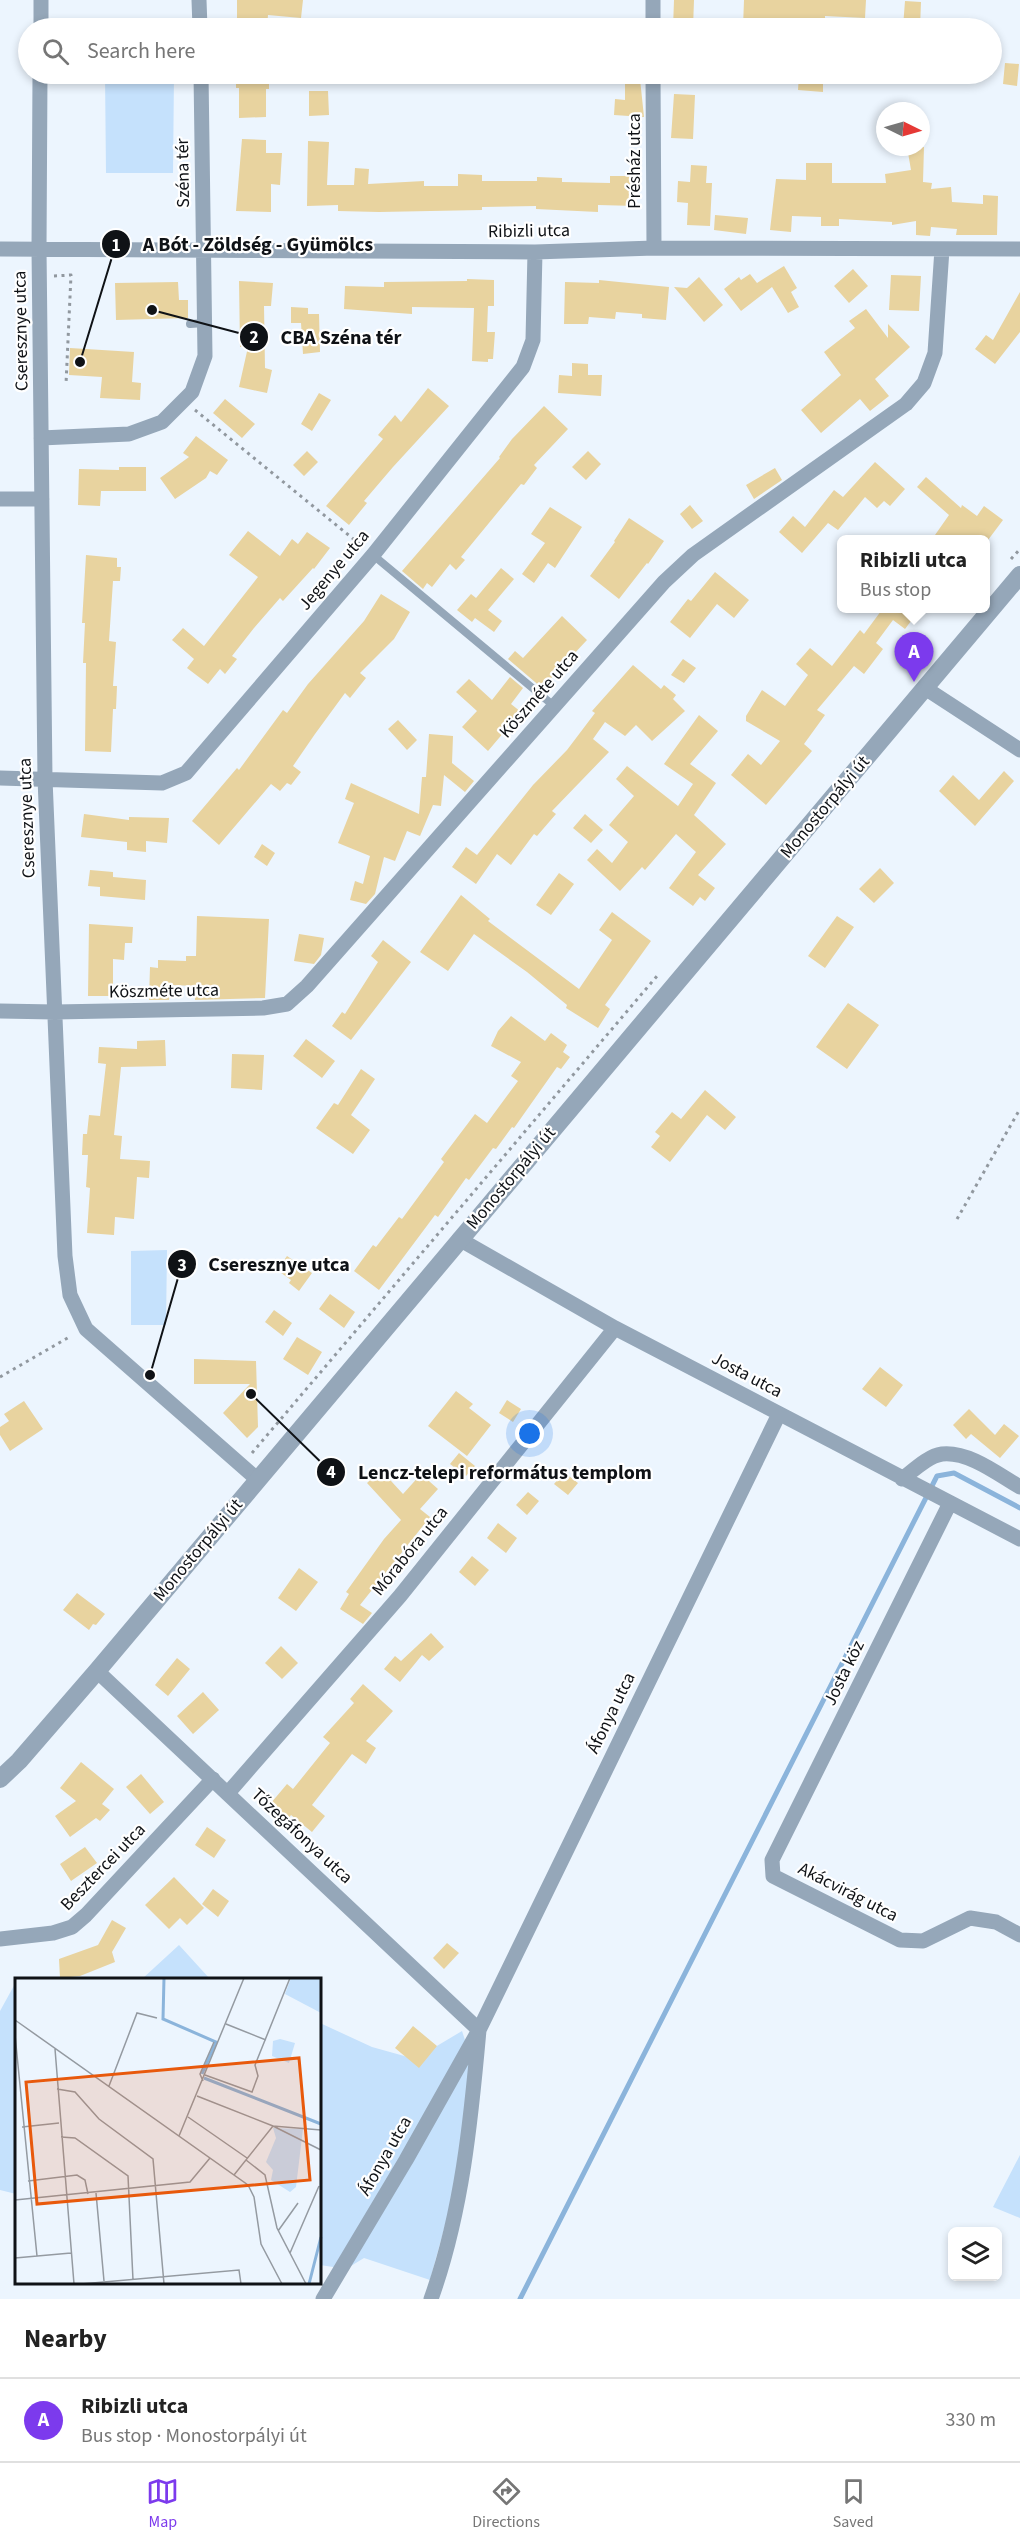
<!DOCTYPE html>
<meta charset="utf-8">
<style>
body{margin:0;font-family:"Source Sans 3",sans-serif;background:#f6f6f6;color:#222}
.controls{position:absolute;right:18px;bottom:18px;display:grid;overflow:hidden;border-radius:9px;box-shadow:0 3px 9px #0003}
.controls button{width:54px;height:54px;display:grid;place-items:center;padding:0;border:0;border-bottom:2px solid #e0e0e0;background:#fff;color:#222;font:30px sans-serif}
.compass{position:absolute;left:876px;top:102px;width:54px;height:54px;border-radius:50%;background:#fff;box-shadow:0 3px 9px #0003;rotate:95deg}
.you{position:absolute;left:530px;top:1434px;width:21px;height:21px;margin:-15px;border:4px solid #fff;border-radius:50%;background:#1a73e8;box-shadow:0 0 0 9px #1a73e833}
.badge{display:grid;place-items:center;width:39px;height:39px;border-radius:50%;background:#7c3aed;color:#fff;font-size:20px;font-weight:700}
.pin{position:absolute;translate:-50% -50px;filter:drop-shadow(0 2px 3px #0008)}
.pin::after{content:'';position:absolute;top:32px;width:21px;height:18px;background:inherit;clip-path:polygon(0 0,100% 0,50% 100%)}
.popup{position:absolute;left:837px;top:535px;width:153px;height:78px;box-sizing:border-box;display:grid;place-content:center;border-radius:9px;background:#fff;filter:drop-shadow(0 2px 4px #0005);font-size:20px;white-space:nowrap;color:#767676}
.popup b{font-size:22px;color:#222}
.popup::after{content:'';position:absolute;left:50%;top:100%;margin-left:-12px;border:12px solid transparent;border-top-color:#fff}
.list{margin:0;padding:0;list-style:none}
h2{display:flex;justify-content:space-between;align-items:center;height:78px;margin:0;padding:0 24px;font-size:26px}
h2 small{font-size:20px;font-weight:400;color:#767676}
.list li{display:grid;grid-template-columns:39px 1fr auto;gap:18px;align-items:center;box-sizing:border-box;height:84px;padding:0 24px;border-top:2px solid #e0e0e0}
.list b{display:block;font-size:22px;white-space:nowrap}
.list p{margin:0;font-size:20px;white-space:nowrap;color:#767676}
.list em{font-size:20px;font-style:normal;color:#767676}
.icon{flex:none;width:33px;height:33px;fill:none;stroke:currentColor;stroke-width:2;stroke-linecap:round;stroke-linejoin:round}
.map{position:relative;flex:none;width:1020px;height:2299px;overflow:hidden}
.search{position:absolute;background:#fff;box-shadow:0 3px 9px #0003;left:18px;right:18px;top:18px;height:66px;display:flex;align-items:center;gap:15px;box-sizing:border-box;padding:0 21px;border-radius:33px;color:#767676;font-size:22px}
.sheet{height:162px;background:#fff}
nav{display:flex;justify-content:space-around;align-items:center;box-sizing:border-box;height:84px;border-top:2px solid #e0e0e0;background:#fff;font-size:16px;color:#767676}
nav a{display:grid;justify-items:center;gap:3px}
nav .on{color:#7c3aed}
.map>svg:first-child{display:block}
.green{fill:#c5e1fc}
.lines{fill:none;stroke-linecap:round;stroke-linejoin:round}
.stream{stroke:#8bb4db;stroke-width:5}
.building{fill:#e8d39f}
.path{stroke:#91989f;stroke-width:3;stroke-dasharray:3 4.5;stroke-linecap:butt}
.service{stroke:#95a7b9;stroke-width:8}
.minor{stroke:#95a7b9;stroke-width:15}
.tertiary{stroke:#95a7b9;stroke-width:18}
.labels{text-anchor:middle;dominant-baseline:central;stroke-width:4.5;stroke-linejoin:round;paint-order:stroke}
.street-label{font-size:18px;fill:#0f1216;stroke:#fff}
.inset-river{fill:none;stroke:#8bb4db;stroke-width:3}
.inset-road{fill:none;stroke:#949aa1;stroke-width:1.5}
.view{fill:#e8590c;fill-opacity:0.15;stroke:#e8590c;stroke-width:3}
.inset-edge{fill:none;stroke:#0f1216;stroke-width:3}
.leader{fill:none;stroke:#0f1216;stroke-width:2}
.callout-dot{fill:#0f1216;stroke:#fff;stroke-width:2}
.mark-label{font-size:18px;text-anchor:middle;font-weight:bold;fill:#fff}
.callout-label{font-size:20px;text-anchor:middle;font-weight:bold;fill:#0f1216;stroke:#fff;stroke-width:4.5;stroke-linejoin:round;paint-order:stroke}
</style>
<div class="map">
<svg width="1020" height="2299" viewBox="0 0 1020 2299">
<rect width="100%" height="100%" fill="#ecf5fe"/>
<path class="green" d="M105,74H174L173,173H106Z
M167,1250L166,1325H131V1251Z
M179,1945L210,1979H142Z
M16,1982V2194L0,2190V2011Z
M320,2023L372,2047L415,2059L462,2031L471,2058L455,2189L430,2280L364,2258L346,2269L320,2265Z
M1020,2155V2218L993,2207Z"/>
<g class="lines">
<path class="stream" d="M520,2299L937,1476L954,1473L1020,1508"/>
</g>
<path class="building" d="M237,0H303L301,18L268,15L267,28H237Z
M674,0H694L693,28H673Z
M744,0H866L865,18L825,16V24L761,20L760,28L743,27Z
M905,1L921,2L920,28L903,27Z
M1005,63L1019,64L1017,86L1003,84Z
M236,74H269V89H266V117L239,118V88H236Z
M799,75L823,77V92L798,90Z
M625,79H640L644,117L614,115L615,99L625,100Z
M309,91H328L329,115L309,116Z
M674,94L695,95L693,139L671,138Z
M242,139L266,140V153H282L280,185L271,184V212L236,211Z
M308,141L329,142L327,185H354L355,168L369,169L368,184L424,181V186H458V174L482,175V181H537V177L562,178V182L610,183V176H636V206L598,205V212L536,209V206L482,207V210L379,212L338,211V205L307,206Z
M907,147H924L923,182L932,183L931,189L951,187L952,202L983,204V195L998,196L997,235H956L957,229L931,227L930,236L916,235V221L892,225V222L839,219V226H821V217L792,216L791,232L770,230L776,179L806,180V163H832V183H886L885,174L911,170Z
M691,165L707,166L706,183H712L710,226L687,225L688,203L677,202L678,181L690,182Z
M715,215L748,218L746,234L714,230Z
M784,266L797,288L791,292L799,307L788,313L772,287L741,311L724,289L739,277L741,280L750,274L757,283Z
M853,269L868,286L849,303L834,286Z
M891,275L921,276L919,311L889,310Z
M699,277L723,305L704,322L674,287L687,288Z
M467,279L494,280V306H488L487,332H495L493,359H488V362L472,361L474,308L412,307V314L344,309L345,286L384,287V282L467,281Z
M599,280L669,287L666,320L642,318V314L616,312L615,319L589,317L588,324H564L565,282L599,283Z
M239,281L273,283L271,306H264L265,368L272,370L267,393L239,387L248,347H240Z
M178,282L179,300H188V318L116,320L115,283Z
M1020,292V332L995,364L975,349L986,335L993,340Z
M291,307L308,308V314H319L320,352L303,354L301,323H291Z
M866,309L888,338V324L910,347L875,379L889,396L870,411L860,399L821,433L801,410L841,375L824,352L855,328L849,321Z
M70,348L134,352L132,382L141,383L140,400L100,398L102,377L69,375Z
M572,363L588,364V375H602L601,396L558,393L559,375L572,376Z
M428,388L449,406L393,467L364,501L367,503L349,525L326,506L383,439L378,435L395,415L401,422Z
M319,393L331,400L312,431L301,424Z
M225,399L255,424L242,438L213,413Z
M544,406L568,429L534,465L537,468L524,485L521,484L461,557L465,560L456,570L450,564L432,587L427,583L423,589L402,571L500,458L499,457L512,439Z
M196,436L228,460L217,475L210,471L206,478L175,499L160,478L189,457L183,453Z
M307,451L318,462L304,476L293,465Z
M588,451L601,464L586,480L572,467Z
M875,462L905,489L890,506L884,501L877,508L865,497L838,530L828,523L802,553L779,532L793,516L805,527L834,490L843,497Z
M119,467H146V491H101L100,506L78,505L79,469L119,470Z
M775,468L782,480L754,499L746,485Z
M926,477L961,508L962,505L977,516L984,506L1003,520L988,540H942L935,535L949,515L917,487Z
M690,505L703,521L692,529L680,514Z
M550,507L582,527L555,568L548,563L534,583L522,574L545,543L531,534Z
M629,518L664,541L648,564L647,563L619,599L590,576L615,542L614,541Z
M248,531L280,556L292,539L298,544L307,532L330,548L314,569L313,568L283,601L280,598L254,628L232,656L237,659L225,674L220,669L208,684L187,668L194,659L172,640L183,628L204,646L258,577L229,555Z
M86,555L117,558V567H121L120,581H113L109,641L116,642L113,686H117L116,709H113L111,752L85,751L86,663H83L85,623H82Z
M501,568L514,579L488,610L502,621L494,632L475,618L472,622L457,610L471,594L476,598Z
M715,572L749,600L734,618L717,604L690,638L670,622L688,599L691,601Z
M381,594L410,612L394,639L360,673L366,678L350,698L345,693L315,734L293,766L301,772L291,785L287,783L280,791L271,784L219,845L192,821L237,768L239,770L283,710L287,713L308,684L364,621Z
M877,609H904L914,617L905,629L893,620L876,643L883,649L864,674L854,666L817,710L825,715L804,744L812,751L766,805L731,775L748,754L761,765L780,741L746,721V716L762,690L785,706L808,675L796,664L810,648L832,666L860,630L864,634L881,611Z
M562,616L587,640L542,688L508,659L515,651L523,658Z
M683,659L696,668L684,683L671,675Z
M633,665L661,689L664,685L676,695L673,699L685,711L652,741L636,725L625,736L605,722L593,739L609,752L552,811L556,814L537,836L534,834L511,865L497,854L476,884L452,867L466,847L477,855L533,785L567,750L595,713L592,711Z
M510,677L523,688L511,704L521,712L488,751L462,727L477,711L456,692L469,679L492,700Z
M699,715L718,731L690,764L716,783L694,815L726,844L698,875L715,888L705,901L700,897L693,906L669,888L696,852L676,834L645,870L642,867L620,891L587,860L597,849L612,863L628,842L609,825L634,796L616,779L627,766L678,806L693,784L664,764Z
M398,720L417,740L407,750L388,729Z
M429,734L453,736L452,763L474,781L465,792L444,775L441,806L433,805L420,836L407,831L395,861L384,857L375,894L366,904L350,900L355,881L363,884L370,856L338,843L354,803L345,799L351,783L419,814L422,777H426Z
M1004,771L1014,781L975,826L939,791L953,775L979,800Z
M84,814L129,820V817L169,818L167,843L146,841V852L127,850V842L81,837Z
M585,814L603,830L591,843L573,828Z
M262,844L275,853L267,866L254,857Z
M880,868L894,883L874,903L859,889Z
M90,870L113,872V877L146,880L145,900L100,896V887L88,886Z
M559,873L574,884L551,915L536,905Z
M461,895L490,919L488,921L579,989L612,940L599,930L612,912L651,941L605,1005L610,1009L598,1028L566,1008L567,1005L527,972L474,934L448,971L420,952Z
M197,916L269,919L265,998L195,1000V986L170,985L169,1000H149L150,967L158,968V960L186,961V956H196Z
M837,916L854,927L825,968L808,956Z
M89,924L133,927L132,943H125L124,960L113,959V996H88Z
M299,934L324,938L321,955L314,964L294,961Z
M383,940L411,962L351,1040L332,1026L342,1012L345,1014L378,962L371,956Z
M848,1003L879,1025L847,1069L816,1047Z
M511,1016L545,1041L551,1033L567,1045L563,1052L570,1057L561,1069L557,1067L514,1128L512,1127L496,1149L493,1148L469,1180L466,1178L438,1217L435,1215L379,1290L354,1271L373,1245L376,1247L399,1217L402,1219L444,1162L441,1159L475,1114L487,1123L518,1081L511,1076L521,1062L491,1046L498,1031Z
M306,1039L335,1061L322,1078L293,1056Z
M165,1040L166,1066L121,1067L114,1135L122,1136L120,1159L150,1161L149,1178L137,1177L134,1219L115,1217L114,1235L87,1233L90,1188L86,1187L88,1155H82L83,1134H87L89,1115L100,1116L106,1064L98,1063L99,1047L137,1049V1041Z
M232,1054L264,1055L262,1090L231,1088Z
M361,1069L375,1079L351,1115L370,1130L353,1154L316,1128L334,1103L338,1105Z
M705,1090L736,1117L725,1130L707,1115L670,1162L651,1147L660,1136L655,1132L672,1112L681,1119Z
M287,1256L312,1273L299,1291L289,1283L291,1280L277,1270Z
M330,1294L355,1312L344,1328L319,1309Z
M274,1310L292,1323L283,1336L265,1322Z
M297,1337L322,1352L308,1375L283,1359Z
M194,1359L256,1361L258,1427L247,1438L223,1413L250,1384H194Z
M880,1367L903,1385L886,1407L862,1389Z
M456,1391L473,1404L469,1408L491,1425L467,1456L428,1426Z
M507,1400L521,1409L513,1422L499,1413Z
M24,1401L43,1429L10,1451L0,1435V1427L9,1421L4,1414Z
M969,1409L995,1435L1004,1424L1019,1436L1000,1458L971,1434L966,1439L953,1425Z
M459,1453L475,1466L466,1476L450,1464Z
M381,1470L403,1494L421,1474L438,1489L420,1509L430,1517L360,1605L372,1613L363,1624L340,1609L349,1594L346,1592L384,1539L401,1520L367,1483Z
M564,1472L578,1483L568,1495L554,1484Z
M528,1492L539,1501L527,1515L516,1505Z
M498,1523L517,1538L506,1553L487,1538Z
M472,1556L489,1570L475,1586L459,1572Z
M299,1568L318,1582L296,1611L278,1598Z
M77,1593L105,1614L96,1625L93,1624L89,1630L63,1610Z
M431,1633L444,1647L429,1661L422,1655L400,1682L384,1669L395,1656L401,1661Z
M281,1646L298,1663L282,1679L265,1663Z
M177,1658L190,1669L168,1696L155,1685Z
M363,1684L393,1711L366,1741L376,1748L366,1764L352,1754L312,1805L325,1816L312,1832L291,1815L289,1818L271,1803L287,1784L293,1789L330,1743L323,1737L354,1703L350,1699Z
M203,1692L219,1710L193,1734L177,1716Z
M81,1762L114,1789L102,1804L110,1810L100,1821L96,1818L70,1837L55,1816L76,1801L60,1788Z
M141,1774L164,1802L150,1814L126,1787Z
M207,1827L226,1840L214,1858L195,1845Z
M85,1847L97,1863L71,1881L60,1864Z
M174,1877L204,1908L187,1925L180,1918L169,1929L145,1905Z
M213,1889L229,1901L218,1917L202,1904Z
M112,1920L126,1928L112,1952L115,1962L80,1976L60,1978L59,1959L98,1945Z
M447,1943L459,1953L444,1969L433,1958Z
M413,2026L437,2046L419,2068L395,2048Z"/>
<g class="lines">
<path class="path" d="M54,276L71,275L66,384
M195,410L362,546
M1011,559L1020,549
M957,1219L1020,1109
M0,1377L71,1336
M252,1453L657,976"/>
<path class="service" d="M190,324L205,323
M373,555L554,706"/>
<path class="minor" d="M199,0L200,28
M653,0V28
M41,28V0
M40,74L39,249L45,779L65,1256L70,1295L86,1329L257,1479
M653,74L654,248
M0,249L535,252L654,248L1020,249
M41,438L129,434L162,422L192,392L205,356L201,74
M0,499H42
M925,688L1020,750
M0,778L162,783L186,773L373,555L523,367L533,340L535,252
M0,1011L55,1012L263,1008L287,1004L307,986L664,582L693,555L906,404L924,383L935,353L942,249
M459,1239L615,1328L1020,1539
M902,1479C914,1470 928,1456 942,1454C969,1451 999,1475 1020,1487
M950,1503L772,1860L773,1876L900,1940L923,1941L970,1918L996,1922L1020,1935
M97,1671L479,2030C471,2120 462,2213 431,2299
M228,1793L400,1596L615,1328
M0,1939L53,1933L72,1927L86,1915L213,1779
M323,2299L406,2160L479,2030L779,1414"/>
<path class="tertiary" d="M0,1779L19,1761L97,1671L1020,575"/>
</g>
<g class="labels">
<g class="street-label">
<text transform="translate(634 161) rotate(-90)">Présház utca</text>
<text transform="translate(183 173) rotate(-91)">Széna tér</text>
<text transform="translate(529 231) rotate(-1)">Ribizli utca</text>
<text transform="translate(21 331) rotate(-91)">Cseresznye utca</text>
<text transform="translate(334 570) rotate(-50)">Jegenye utca</text>
<text transform="translate(539 694) rotate(-49)">Köszméte utca</text>
<text transform="translate(825 807) rotate(-50)">Monostorpályi út</text>
<text transform="translate(27 818) rotate(-92)">Cseresznye utca</text>
<text transform="translate(164 991) rotate(-1)">Köszméte utca</text>
<text transform="translate(511 1178) rotate(-50)">Monostorpályi út</text>
<text transform="translate(747 1375) rotate(28)">Josta utca</text>
<text transform="translate(198 1550) rotate(-50)">Monostorpályi út</text>
<text transform="translate(410 1551) rotate(-51)">Mórabóra utca</text>
<text transform="translate(844 1673) rotate(-64)">Josta köz</text>
<text transform="translate(611 1713) rotate(-64)">Áfonya utca</text>
<text transform="translate(302 1836) rotate(43)">Tőzegáfonya utca</text>
<text transform="translate(103 1867) rotate(-46)">Besztercei utca</text>
<text transform="translate(848 1892) rotate(27)">Akácvirág utca</text>
<text transform="translate(385 2156) rotate(-60)">Áfonya utca</text>
</g>
</g>
<g transform="translate(15 1978)">
<rect width="306" height="306" fill="#ecf5fe"/>
<path d="M276,0H306V35L270,16ZM265,61L280,65L274,85L257,78L258,63ZM258,150L288,151L281,209L275,214L256,202L258,192L251,184L261,160Z" fill="#c5e1fc"/>
<path class="inset-river" d="M149,0L148,41L201,64L187,96M189,100L306,146M294,306L306,259"/>
<path class="inset-road" d="M0,42L233,207L239,219L246,266L267,306M211,46L251,62M0,57L22,278M40,71L59,306M190,97L237,114L243,98L240,87L275,0M188,103L185,96L199,64M94,108L122,35L142,40M42,111L60,114L84,141L138,181L149,306M182,118L258,148L306,172M173,139L232,180M7,149L44,145M164,158L229,0M46,159L60,160L113,198L118,302M231,182L250,197L262,250L291,306M219,197L258,148L306,152M13,203L62,197L70,202L73,216M81,215L89,303M0,222L175,204L195,180M263,253L283,225M275,275L304,208M0,280L56,275M66,306L224,292L226,306"/>
<path class="view" d="M284,80L295,202L22,226L11,104Z"/>
<rect width="306" height="306" class="inset-edge"/>
</g>
<path class="leader" d="M80 362L116 244M152 310L254 337M150 1375L182 1264M251 1394L331 1472"/>
<g class="callout-dot">
<circle cx="80" cy="362" r="6"/>
<circle cx="152" cy="310" r="6"/>
<circle cx="150" cy="1375" r="6"/>
<circle cx="251" cy="1394" r="6"/>
<circle cx="116" cy="244" r="15"/>
<circle cx="254" cy="337" r="15"/>
<circle cx="182" cy="1264" r="15"/>
<circle cx="331" cy="1472" r="15"/>
</g>
<g class="mark-label">
<text x="116" y="251">1</text>
<text x="254" y="343">2</text>
<text x="182" y="1271">3</text>
<text x="331" y="1478">4</text>
</g>
<g class="callout-label">
<text x="258" y="251">A Bót - Zöldség - Gyümölcs</text>
<text x="341" y="344">CBA Széna tér</text>
<text x="279" y="1271">Cseresznye utca</text>
<text x="505" y="1479">Lencz-telepi református templom</text>
</g>
</svg>
<div class="controls">
<button><svg class="icon" aria-label="layers" viewBox="0 0 24 24"><path d="M12 4l9 5-9 5-9-5zM3 14l9 5 9-5"/></svg></button>
</div>
<svg class="compass" viewBox="-18 -18 36 36"><path d="M0-13l5 13h-10z" fill="#e53935"/><path d="M0 13l5-13h-10z" fill="#767676"/></svg>
<div class="you"></div>
<div class="pin badge" style="left:914px;top:682px">A</div>
<div class="popup"><b>Ribizli utca</b>Bus stop</div>
<div class="search"><svg class="icon" aria-label="search" viewBox="0 0 24 24"><circle cx="10" cy="10" r="6"/><path d="M15 15l6 6"/></svg>Search here</div>
</div>
<section class="sheet">
<h2>Nearby<small></small></h2>
<ul class="list">
<li><span class="badge">A</span><div><b>Ribizli utca</b><p>Bus stop · Monostorpályi út</p></div><em>330 m</em></li>
</ul>
</section>
<nav>
<a class="on"><svg class="icon" aria-label="map" viewBox="0 0 24 24"><path d="M3 6l6-2 6 2 6-2v14l-6 2-6-2-6 2zM9 4v14M15 6v14"/></svg>Map</a>
<a><svg class="icon" aria-label="directions" viewBox="0 0 24 24"><path d="M12 3l9 9-9 9-9-9zM9 14v-3h6M13 9l2 2-2 2"/></svg>Directions</a>
<a><svg class="icon" aria-label="saved" viewBox="0 0 24 24"><path d="M7 4h10v16l-5-4-5 4z"/></svg>Saved</a>
</nav>
